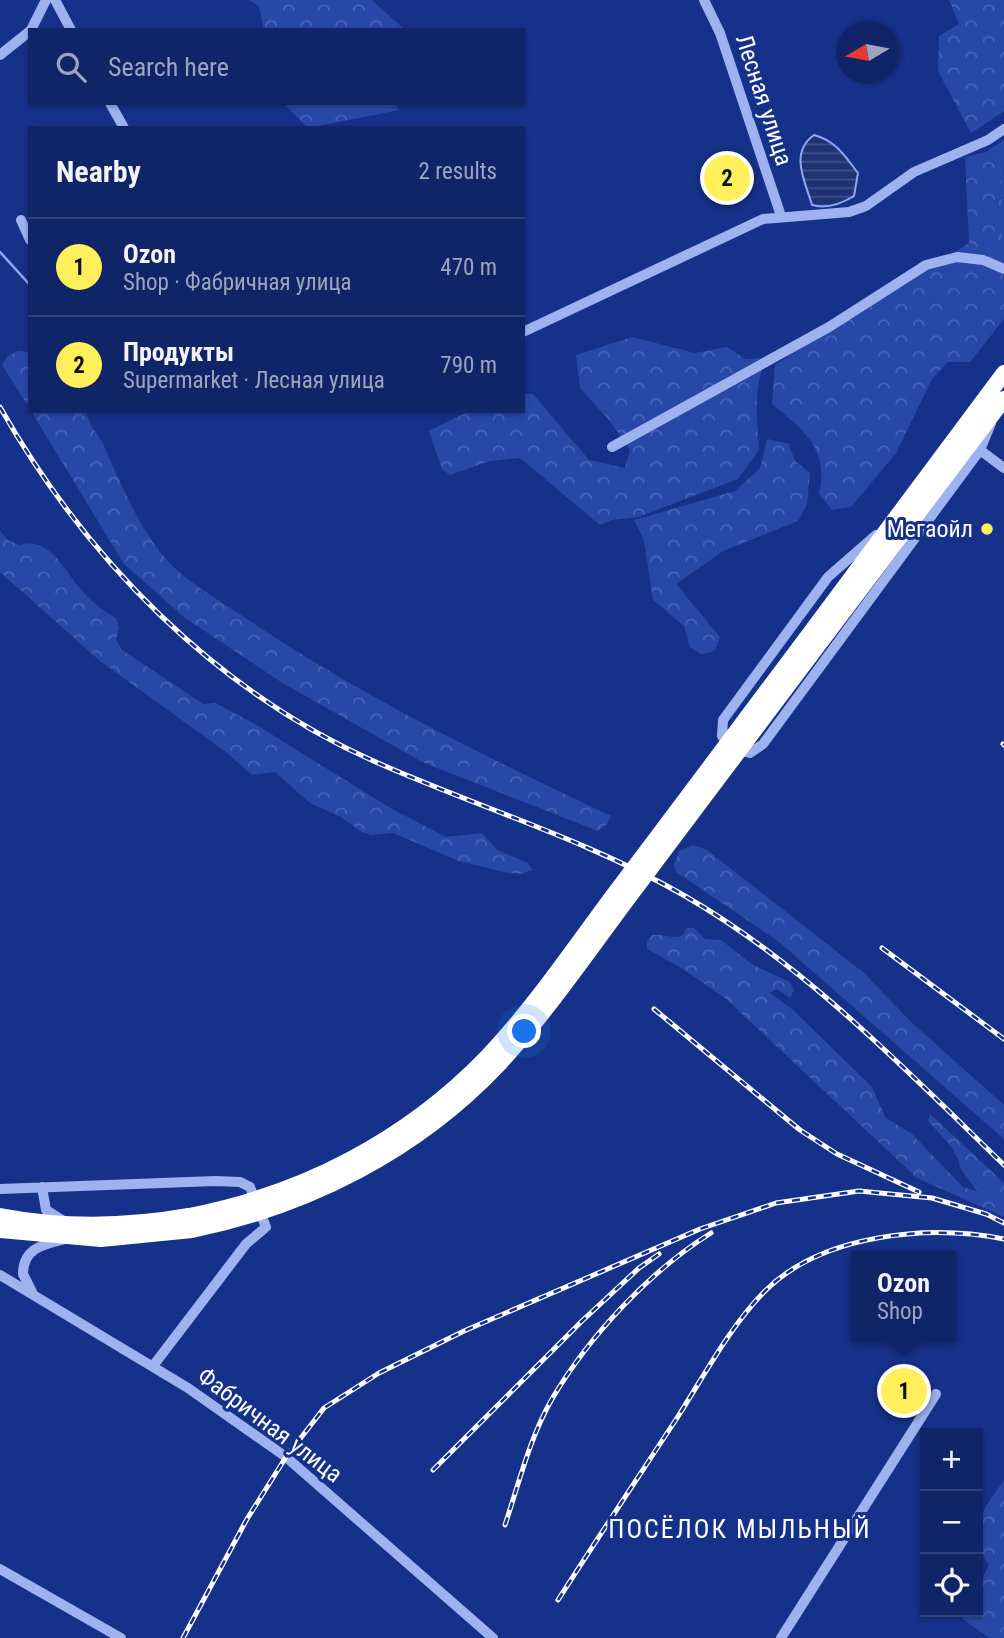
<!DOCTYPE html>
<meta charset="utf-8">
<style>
body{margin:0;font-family:"Roboto Condensed",sans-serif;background:#192d6d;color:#f1f3f6}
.controls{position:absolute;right:21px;bottom:21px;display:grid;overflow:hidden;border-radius:0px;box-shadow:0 2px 5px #0004}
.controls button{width:63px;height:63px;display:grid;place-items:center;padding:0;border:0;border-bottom:2px solid #30427b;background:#102567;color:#f1f3f6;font:35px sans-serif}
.compass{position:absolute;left:836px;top:21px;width:63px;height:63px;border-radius:50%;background:#102567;box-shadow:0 2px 5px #0004;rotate:260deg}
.you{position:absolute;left:525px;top:1032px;width:24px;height:24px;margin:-18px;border:5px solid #fff;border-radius:50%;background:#1a73e8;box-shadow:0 0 0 10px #1a73e833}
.badge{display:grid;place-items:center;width:46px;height:46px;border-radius:50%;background:#fff05b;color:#111;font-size:23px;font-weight:700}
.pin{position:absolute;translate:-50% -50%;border:4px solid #fff;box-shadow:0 2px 7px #0006}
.popup{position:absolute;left:851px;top:1251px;width:105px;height:91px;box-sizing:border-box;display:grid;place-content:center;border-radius:0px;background:#102567;filter:drop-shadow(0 2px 5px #0005);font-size:23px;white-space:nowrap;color:#9ca5c0}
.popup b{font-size:26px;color:#f1f3f6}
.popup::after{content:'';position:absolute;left:50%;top:100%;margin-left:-14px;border:14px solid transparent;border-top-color:#102567}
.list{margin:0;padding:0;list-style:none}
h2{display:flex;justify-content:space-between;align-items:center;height:91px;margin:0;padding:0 28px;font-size:30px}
h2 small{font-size:23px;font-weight:400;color:#9ca5c0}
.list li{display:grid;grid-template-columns:46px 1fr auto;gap:21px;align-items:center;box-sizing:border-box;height:98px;padding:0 28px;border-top:2px solid #30427b}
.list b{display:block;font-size:26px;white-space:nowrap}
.list p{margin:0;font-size:23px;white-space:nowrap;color:#9ca5c0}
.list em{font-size:23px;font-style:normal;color:#9ca5c0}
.icon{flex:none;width:38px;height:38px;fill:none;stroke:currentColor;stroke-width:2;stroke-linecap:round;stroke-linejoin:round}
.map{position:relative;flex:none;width:1004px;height:1638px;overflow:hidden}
.search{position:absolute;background:#102567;box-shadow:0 2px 5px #0004;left:28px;top:28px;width:497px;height:77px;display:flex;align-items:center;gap:18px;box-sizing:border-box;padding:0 24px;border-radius:0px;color:#9ca5c0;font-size:26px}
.panel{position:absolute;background:#102567;box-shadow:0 2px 5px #0004;left:28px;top:126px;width:497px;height:287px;border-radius:0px}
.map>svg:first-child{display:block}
.grass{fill:url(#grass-tufts)}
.forest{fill:url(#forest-crowns)}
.water{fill:url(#water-rules);stroke:#8fa9f1;stroke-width:2}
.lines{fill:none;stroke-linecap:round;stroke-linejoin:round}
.stream{stroke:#8fa9f1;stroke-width:2.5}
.minor{stroke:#9db2ef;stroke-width:10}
.highway{stroke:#fff;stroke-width:16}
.rail-casing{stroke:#fff;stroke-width:5}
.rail{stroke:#163189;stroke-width:2.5;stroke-dasharray:8;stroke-linecap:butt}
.highway-bridge{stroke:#fff;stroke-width:16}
.poi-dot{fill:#fff05b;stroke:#163189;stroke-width:2.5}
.labels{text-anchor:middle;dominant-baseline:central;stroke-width:6;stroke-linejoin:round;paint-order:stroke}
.street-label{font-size:24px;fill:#fff;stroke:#163189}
.poi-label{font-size:24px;fill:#fff;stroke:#163189;text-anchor:end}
.neighbourhood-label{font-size:26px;letter-spacing:2px;fill:#fff;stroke:#163189}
</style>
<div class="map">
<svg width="1004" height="1638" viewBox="0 0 1004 1638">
<defs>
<pattern id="grass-tufts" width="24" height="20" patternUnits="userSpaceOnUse" patternTransform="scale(1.75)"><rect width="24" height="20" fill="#2848a8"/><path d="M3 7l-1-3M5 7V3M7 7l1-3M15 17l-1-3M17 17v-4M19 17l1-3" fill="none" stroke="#4863b5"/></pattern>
<pattern id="forest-crowns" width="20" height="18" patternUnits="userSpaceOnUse" patternTransform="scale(1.75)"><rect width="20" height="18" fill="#2848a8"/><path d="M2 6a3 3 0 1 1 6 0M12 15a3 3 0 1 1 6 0" fill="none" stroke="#4863b5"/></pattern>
<pattern id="water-rules" width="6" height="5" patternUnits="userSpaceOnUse" patternTransform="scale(1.75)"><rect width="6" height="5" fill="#1e3274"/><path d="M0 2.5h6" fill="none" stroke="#405189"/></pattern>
</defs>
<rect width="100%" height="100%" fill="#163189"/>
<path class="grass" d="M1004,140V266L997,261V212L1004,167L986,152Z"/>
<path class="forest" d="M249,0H372L405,30H264L259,6Z
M949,0H1004V111L971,133L938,71L939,36L959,24Z
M283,103H394L399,110L308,128Z
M986,152L1004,166L997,212V261L1004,278V319L970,362H948L932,379L896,453L851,507L832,510L819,494C829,448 804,431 772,404L775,365L969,243L965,157Z
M632,337L695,353L727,347L745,359L766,358C753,390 757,416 759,450L738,479L638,517L612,520L600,525L520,458L490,461L450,475L442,469L429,431L469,411H523V394H533L589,460L625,468L630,450L609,420L580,388L576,355Z
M18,351L30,352V409L2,365L8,356Z
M31,411H86C89,427 99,434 105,448C120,483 141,531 166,559C187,583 221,601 247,619C361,696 486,757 611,816L607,824L598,831L422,762L281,682L185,618L124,564Z
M767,439L789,444L795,461L810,473L807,504L798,521L723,551L676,584L720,637L715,651L701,654L690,647L684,626L653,600L644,540L634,520L735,491L760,468Z
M0,531L8,540L19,545C50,536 64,570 81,590C92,602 102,610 116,618L119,628L116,640L122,650L203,704L215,703L253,723L392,809L446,837L482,833L497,850L528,863L532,870L522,874L503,872L459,861L393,833L371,835L360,831L341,817L310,803L275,772L252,775L226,752L100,661L0,572Z
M693,845L707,850L864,973L912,1023L1004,1105V1139L778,941L676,872L674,865L679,851Z
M686,928H694L705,939L721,940L753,965L790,982L794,990L790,998L777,989L770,993L793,1010L872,1087L885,1117L912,1134L963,1187L978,1192L960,1168L959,1161L951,1146L928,1121L930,1114L1004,1183V1217L917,1178L725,998L683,969L647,949V941L652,935C663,933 673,940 683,935Z
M1004,1480V1638H989L963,1619L966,1612H978V1588L989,1565C964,1531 983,1510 1004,1480Z"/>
<path class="water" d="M814,135C836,141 844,155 858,173L854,196C841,204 826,209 812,205C805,181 789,153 814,135Z"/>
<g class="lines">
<path class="stream" d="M0,252L30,285"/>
<path class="minor" d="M55,0L71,30
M704,0L720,33L781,216
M31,30L46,0
M0,55L30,31
M110,103L124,128
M21,220L30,240
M523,332L763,219L849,212L866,206L914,172L988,140L1004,129
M612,447L829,327L926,265L957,257L983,260L1004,269
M980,450L1004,468
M876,535L828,577L723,720L722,736L733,749L750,753L763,744L980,450L991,423
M42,1187L46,1210L62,1220
M0,1189L215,1181L240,1182L250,1187L266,1227L246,1244L153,1366
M0,1275L188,1388L286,1457L493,1638
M32,1292L23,1274C23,1248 44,1244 65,1239
M0,1569L121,1638
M781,1638L936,1394"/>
<path class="highway" d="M799,648L1004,373
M810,656L1004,399
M0,1216C63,1228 127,1227 189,1216
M0,1230L101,1239L192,1230"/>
<defs>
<path id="rail" d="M0,407C86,559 216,692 378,763C480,808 588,840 685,896C806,966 905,1069 1004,1165
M1003,744L1004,745
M882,948L1004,1039
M654,1009L800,1130L837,1154L919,1192
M433,1470L582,1321L639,1268L659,1254
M505,1525C519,1483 530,1437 552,1399C589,1336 650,1271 711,1233
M558,1600C597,1539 637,1479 677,1418C704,1376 729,1328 764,1292C821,1234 928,1224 1004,1239
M183,1638L247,1519L286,1457L324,1408L379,1373L464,1331L700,1229L776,1203L859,1191L932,1198L986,1214L1004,1223"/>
</defs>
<use href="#rail" class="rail-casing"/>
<use href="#rail" class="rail"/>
<path class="highway-bridge" d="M189,1216C303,1194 407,1140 488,1056C536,1005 576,945 618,889C679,809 739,728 799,648
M192,1230C308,1206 417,1151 499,1064C547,1012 587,953 629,897C689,817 750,736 810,656"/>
</g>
<circle class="poi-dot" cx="987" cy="529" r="7"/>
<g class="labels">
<g class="street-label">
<text transform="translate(764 100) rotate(72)">Лесная улица</text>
<text transform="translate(270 1425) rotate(37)">Фабричная улица</text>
</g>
<g class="poi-label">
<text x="973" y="529">Мегаойл</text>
</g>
<g class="neighbourhood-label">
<text x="740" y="1529">ПОСЁЛОК МЫЛЬНЫЙ</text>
</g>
</g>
</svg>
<div class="controls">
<button>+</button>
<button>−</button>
<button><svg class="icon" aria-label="locate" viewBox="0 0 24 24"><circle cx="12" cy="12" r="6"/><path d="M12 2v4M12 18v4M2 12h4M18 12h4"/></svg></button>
</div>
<svg class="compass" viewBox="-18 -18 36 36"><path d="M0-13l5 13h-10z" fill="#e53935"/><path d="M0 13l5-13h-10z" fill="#9ca5c0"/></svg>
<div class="you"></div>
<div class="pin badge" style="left:904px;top:1391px">1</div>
<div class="popup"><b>Ozon</b>Shop</div>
<div class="pin badge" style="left:727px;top:178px">2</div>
<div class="search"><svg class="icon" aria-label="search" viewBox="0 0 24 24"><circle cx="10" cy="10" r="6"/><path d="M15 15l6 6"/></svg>Search here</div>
<section class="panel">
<h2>Nearby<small>2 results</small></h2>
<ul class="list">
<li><span class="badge">1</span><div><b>Ozon</b><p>Shop · Фабричная улица</p></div><em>470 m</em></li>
<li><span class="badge">2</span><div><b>Продукты</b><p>Supermarket · Лесная улица</p></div><em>790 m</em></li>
</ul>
</section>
</div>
